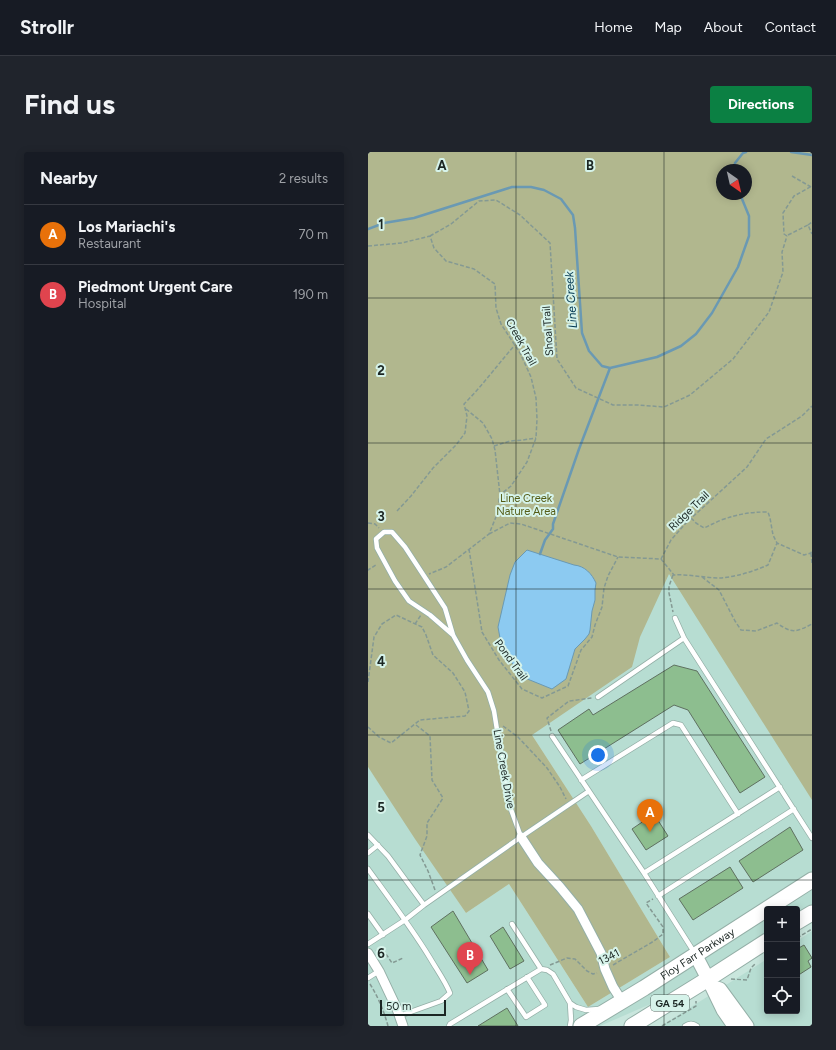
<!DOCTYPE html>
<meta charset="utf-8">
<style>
body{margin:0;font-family:Figtree,sans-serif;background:#20242c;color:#f1f3f6}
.controls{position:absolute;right:12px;bottom:12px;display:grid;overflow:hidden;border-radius:4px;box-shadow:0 2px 10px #0003}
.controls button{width:36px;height:36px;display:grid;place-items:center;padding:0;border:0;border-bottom:1px solid #363941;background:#171b24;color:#f1f3f6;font:20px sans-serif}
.compass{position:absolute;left:348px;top:12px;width:36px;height:36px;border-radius:50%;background:#171b24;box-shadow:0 2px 10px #0003;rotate:146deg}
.scale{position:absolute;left:12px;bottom:10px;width:66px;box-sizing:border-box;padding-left:4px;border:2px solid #1b2623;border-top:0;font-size:11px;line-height:14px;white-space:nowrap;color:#1b2623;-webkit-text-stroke:3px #d6f3ea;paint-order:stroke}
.you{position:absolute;left:230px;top:603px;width:14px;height:14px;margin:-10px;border:3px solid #fff;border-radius:50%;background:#1a73e8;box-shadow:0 0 0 6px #1a73e833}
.badge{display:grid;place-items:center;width:26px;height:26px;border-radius:50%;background:#0b8043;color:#fff;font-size:13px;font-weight:700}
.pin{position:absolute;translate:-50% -33px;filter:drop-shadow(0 1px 2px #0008)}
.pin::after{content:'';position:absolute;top:21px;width:14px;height:12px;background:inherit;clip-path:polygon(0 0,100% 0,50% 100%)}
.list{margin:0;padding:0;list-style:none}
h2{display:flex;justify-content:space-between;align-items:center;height:52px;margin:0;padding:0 16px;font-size:17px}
h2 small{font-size:13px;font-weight:400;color:#9ea1a6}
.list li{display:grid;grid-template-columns:26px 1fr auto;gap:12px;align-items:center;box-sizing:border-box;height:60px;padding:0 16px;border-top:1px solid #363941}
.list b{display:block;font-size:15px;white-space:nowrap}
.list p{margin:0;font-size:13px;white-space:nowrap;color:#9ea1a6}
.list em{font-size:13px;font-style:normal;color:#9ea1a6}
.icon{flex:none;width:22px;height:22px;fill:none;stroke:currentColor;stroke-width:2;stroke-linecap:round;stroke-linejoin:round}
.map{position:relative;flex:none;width:444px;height:874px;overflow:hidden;border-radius:4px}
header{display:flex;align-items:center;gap:24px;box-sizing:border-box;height:56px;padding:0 20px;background:#171b24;border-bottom:1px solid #363941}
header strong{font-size:19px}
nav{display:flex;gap:22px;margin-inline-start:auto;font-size:14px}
.intro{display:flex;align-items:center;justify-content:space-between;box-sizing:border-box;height:96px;padding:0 24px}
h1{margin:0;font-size:28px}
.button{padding:10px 18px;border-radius:4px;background:#0b8043;color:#fff;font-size:14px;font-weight:700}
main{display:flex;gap:24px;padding:0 24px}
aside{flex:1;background:#171b24;border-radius:4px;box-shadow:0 2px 10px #0003}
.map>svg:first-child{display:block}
.built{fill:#b7ddd2}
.green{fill:#b1b78e;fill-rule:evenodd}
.water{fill:#8ccaf1;stroke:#6a99b3}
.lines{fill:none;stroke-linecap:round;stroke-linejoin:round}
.stream{stroke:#6a99b3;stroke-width:2.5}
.building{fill:#8dbe8f;stroke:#5f7060}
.lane-casing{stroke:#94afa7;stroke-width:6}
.street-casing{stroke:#94afa7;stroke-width:11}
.secondary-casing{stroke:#94afa7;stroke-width:15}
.primary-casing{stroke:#94afa7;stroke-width:17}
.path{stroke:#849993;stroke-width:1.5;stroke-dasharray:4 2;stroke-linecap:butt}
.lane{stroke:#fff;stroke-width:4.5}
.street{stroke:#fff;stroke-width:9}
.secondary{stroke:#fff;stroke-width:13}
.primary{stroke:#fff;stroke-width:15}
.grid{fill:none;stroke:#1b2623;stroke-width:1;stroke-opacity:0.55}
.labels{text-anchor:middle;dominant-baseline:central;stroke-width:4;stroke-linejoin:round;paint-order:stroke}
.shield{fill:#d6f3ea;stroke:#53645f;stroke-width:1}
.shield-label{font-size:10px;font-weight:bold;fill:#1b2623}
.street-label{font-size:11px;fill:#1b2623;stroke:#d6f3ea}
.park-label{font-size:11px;fill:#535b15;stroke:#d6f3ea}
.water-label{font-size:12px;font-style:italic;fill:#013650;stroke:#d6f3ea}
.grid-label{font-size:13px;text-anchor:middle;font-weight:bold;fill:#1b2623;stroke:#d6f3ea;stroke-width:4;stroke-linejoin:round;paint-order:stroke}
</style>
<header>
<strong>Strollr</strong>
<nav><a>Home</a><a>Map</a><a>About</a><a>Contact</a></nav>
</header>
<div class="intro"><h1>Find us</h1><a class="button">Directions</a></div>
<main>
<aside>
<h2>Nearby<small>2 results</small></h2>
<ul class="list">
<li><span class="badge" style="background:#e8710a">A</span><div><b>Los Mariachi's</b><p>Restaurant</p></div><em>70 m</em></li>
<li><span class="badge" style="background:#e0444e">B</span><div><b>Piedmont Urgent Care</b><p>Hospital</p></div><em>190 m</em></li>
</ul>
</aside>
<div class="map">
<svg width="444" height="874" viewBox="0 0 444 874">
<rect width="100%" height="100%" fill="#c9e6dd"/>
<path class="built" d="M303,414L444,647V756L429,766V757H399V787L340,827L232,874H0V615L98,761L141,732L220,855L302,805L223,674L164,583Z
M444,779V874H293L399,807V859H429V789Z"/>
<path class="green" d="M0,0H444V648L301,422L272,485L264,515L164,583L223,674L302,805L220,855L141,732L98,761L47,687L0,615ZM354,18H378V42H354Z"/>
<path class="water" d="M159,398L206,413C217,414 224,422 228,431L227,438V448L224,459L222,478L221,482L217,487L207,497L198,527L184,537L152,524L141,506L132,486L130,475L142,423L147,410Z"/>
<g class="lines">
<path class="stream" d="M423,0L444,3
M367,18V11L375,1L378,0
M0,77L16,71L46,66L144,35H163L176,38L193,47L205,63L207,76L214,181L221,199L234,214L242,216L289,205L313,194L328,182L344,161L370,115L381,84V64L372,42
M172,402L177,388L185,377V372L211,297L242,216"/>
</g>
<path class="building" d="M306,513L329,519L397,625L372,641L320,558L306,553L212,612L190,578L221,557L225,563Z
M286,662L300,684L278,698L264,677Z
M422,675L435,698L385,730L371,709Z
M362,715L375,736L325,768L311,747Z
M85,759L120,818L99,831L63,775Z
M135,775L156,809L142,817L122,784Z
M436,793L444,806L440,809L443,815L429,824V797Z
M139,856L150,874H110Z"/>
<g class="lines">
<defs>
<path id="lane" d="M307,466L316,486L444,686
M85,483L62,463L41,449L27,429L9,396L8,387L16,380H24L37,395L77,456L85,483L99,508L120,540L126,559L141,652L153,685
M230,545L316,486
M184,584L276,721L326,800
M213,628L305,571L313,573L370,662
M0,683L20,704L56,753
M0,701L10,693
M0,717C21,746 43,775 62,806C69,818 77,829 82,841L73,849L31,864
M276,721L412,635
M290,744L426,657
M0,762L15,783
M144,772L173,817
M0,792L37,768L56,753L153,685L221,639
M0,826L11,819
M139,837L158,865L177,853L159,825
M81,874L82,872L173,817L179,818L185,822L202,851L208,855L218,858L231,857
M202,874L203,868L202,851
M317,874C321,871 325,871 329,874"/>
<path id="street" d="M153,685L170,711L192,735L210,757L233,801L237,817L245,835L252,846L253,850
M0,801L11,819L29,857L35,874"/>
<path id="secondary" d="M327,802L340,827L355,858L366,874
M349,836L352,837L379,874"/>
<g id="primary">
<path d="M429,770L444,761"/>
<path id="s1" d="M213,874L276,836L444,728"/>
<path d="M264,874L340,827L399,789"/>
</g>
</defs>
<use href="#lane" class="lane-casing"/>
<use href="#street" class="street-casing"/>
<use href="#secondary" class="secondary-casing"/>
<use href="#primary" class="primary-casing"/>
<path class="path" d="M424,24L443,35
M440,73L444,70
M420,83L440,73L444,82
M62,84L83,72L111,49L128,48L152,63L182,91L189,207L208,236L245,253H270L296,255L322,243L365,207L401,160L415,120L414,100L419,84
M419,84L416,82L415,61L426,44L444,34
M0,94L34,91L62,84L66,96L78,109L106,117L127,132L128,156L133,172L152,201L163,225L168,246L169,267L168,286L159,310L143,334L132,343L131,348L130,360L121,382L78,415L61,422
M98,257L115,271L124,287L127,298L132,343
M126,294L142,289L155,288L168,286
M29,359L43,344L65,316L88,293L97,281L99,264L96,252C115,233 130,212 147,193
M323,366L328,371L336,376C342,373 347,371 353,368C371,362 381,360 400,360L402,366L405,383L409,391L436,403L443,401L444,398
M0,371L7,372L11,376
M121,382L142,371L153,372L250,405L293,407L303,388L318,371L379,315L398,287L434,264L444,254
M101,397L114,480L131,508L154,537L174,546L200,534L213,498L224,485L227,473L234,455L236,436L240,424L250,405
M443,401L444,411
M293,407L306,423C321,422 337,426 352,426C368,425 386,419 400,413L409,391
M0,417V418L8,413
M305,423L301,434V441L305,460
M334,425L351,438L367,469L373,478L388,479L409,471C424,482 428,480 444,472
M47,472L53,463
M0,530L6,485L14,472L28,463L54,475L58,483L65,503L85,521L97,540L101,559L97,564L52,568L23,591L11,585L0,575
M48,573L62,584L64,628L75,646L59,671V684L52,703L60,719L67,738
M135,574L150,585L179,616L192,635L198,647
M183,579L179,566L201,549L224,546
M429,786L444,777
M8,799L10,798L16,799L24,811L35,806
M182,813L199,806L207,807L219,819L225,822L229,821
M245,813L286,789L295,782V775L278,751L285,747
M363,827L379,828L383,816L387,812
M2,832C10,845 16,859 20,874
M294,874L328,854V849"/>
<use href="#lane" class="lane"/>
<use href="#street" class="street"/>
<use href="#secondary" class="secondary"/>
<use href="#primary" class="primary"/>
</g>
<path class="grid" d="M148,0V874M296,0V874M0,146H444M0,291H444M0,437H444M0,583H444M0,728H444"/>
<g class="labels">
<rect class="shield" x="283" y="843" width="38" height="16" rx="3"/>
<g class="shield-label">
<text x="302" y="851">GA 54</text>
</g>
<g class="street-label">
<text transform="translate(180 179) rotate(-94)">Shoal Trail</text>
<text transform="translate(153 190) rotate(61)">Creek Trail</text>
<text transform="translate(321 359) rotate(-44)">Ridge Trail</text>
<text transform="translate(143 508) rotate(54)">Pond Trail</text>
<text transform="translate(136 617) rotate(80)">Line Creek Drive</text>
<text stroke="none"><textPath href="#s1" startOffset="137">Floy Farr Parkway</textPath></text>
<text transform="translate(241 805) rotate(-27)">1341</text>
</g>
<g class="park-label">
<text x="158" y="346">Line Creek<tspan x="158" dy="13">Nature Area</tspan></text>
</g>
<g class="water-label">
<text transform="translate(203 148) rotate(-94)">Line Creek</text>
</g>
</g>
<g class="grid-label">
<text x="74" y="18">A</text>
<text x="222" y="18">B</text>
<text x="13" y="77">1</text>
<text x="13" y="223">2</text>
<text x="13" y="369">3</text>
<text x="13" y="514">4</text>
<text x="13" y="660">5</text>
<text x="13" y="806">6</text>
</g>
</svg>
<div class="controls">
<button>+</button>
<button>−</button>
<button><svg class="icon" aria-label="locate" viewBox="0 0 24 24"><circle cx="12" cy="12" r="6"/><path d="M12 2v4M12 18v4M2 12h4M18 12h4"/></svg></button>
</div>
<svg class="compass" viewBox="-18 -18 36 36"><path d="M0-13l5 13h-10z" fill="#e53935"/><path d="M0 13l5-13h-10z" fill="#9ea1a6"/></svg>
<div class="scale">50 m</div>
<div class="you"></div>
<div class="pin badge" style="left:282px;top:680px;background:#e8710a">A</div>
<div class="pin badge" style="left:102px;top:823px;background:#e0444e">B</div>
</div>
</main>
